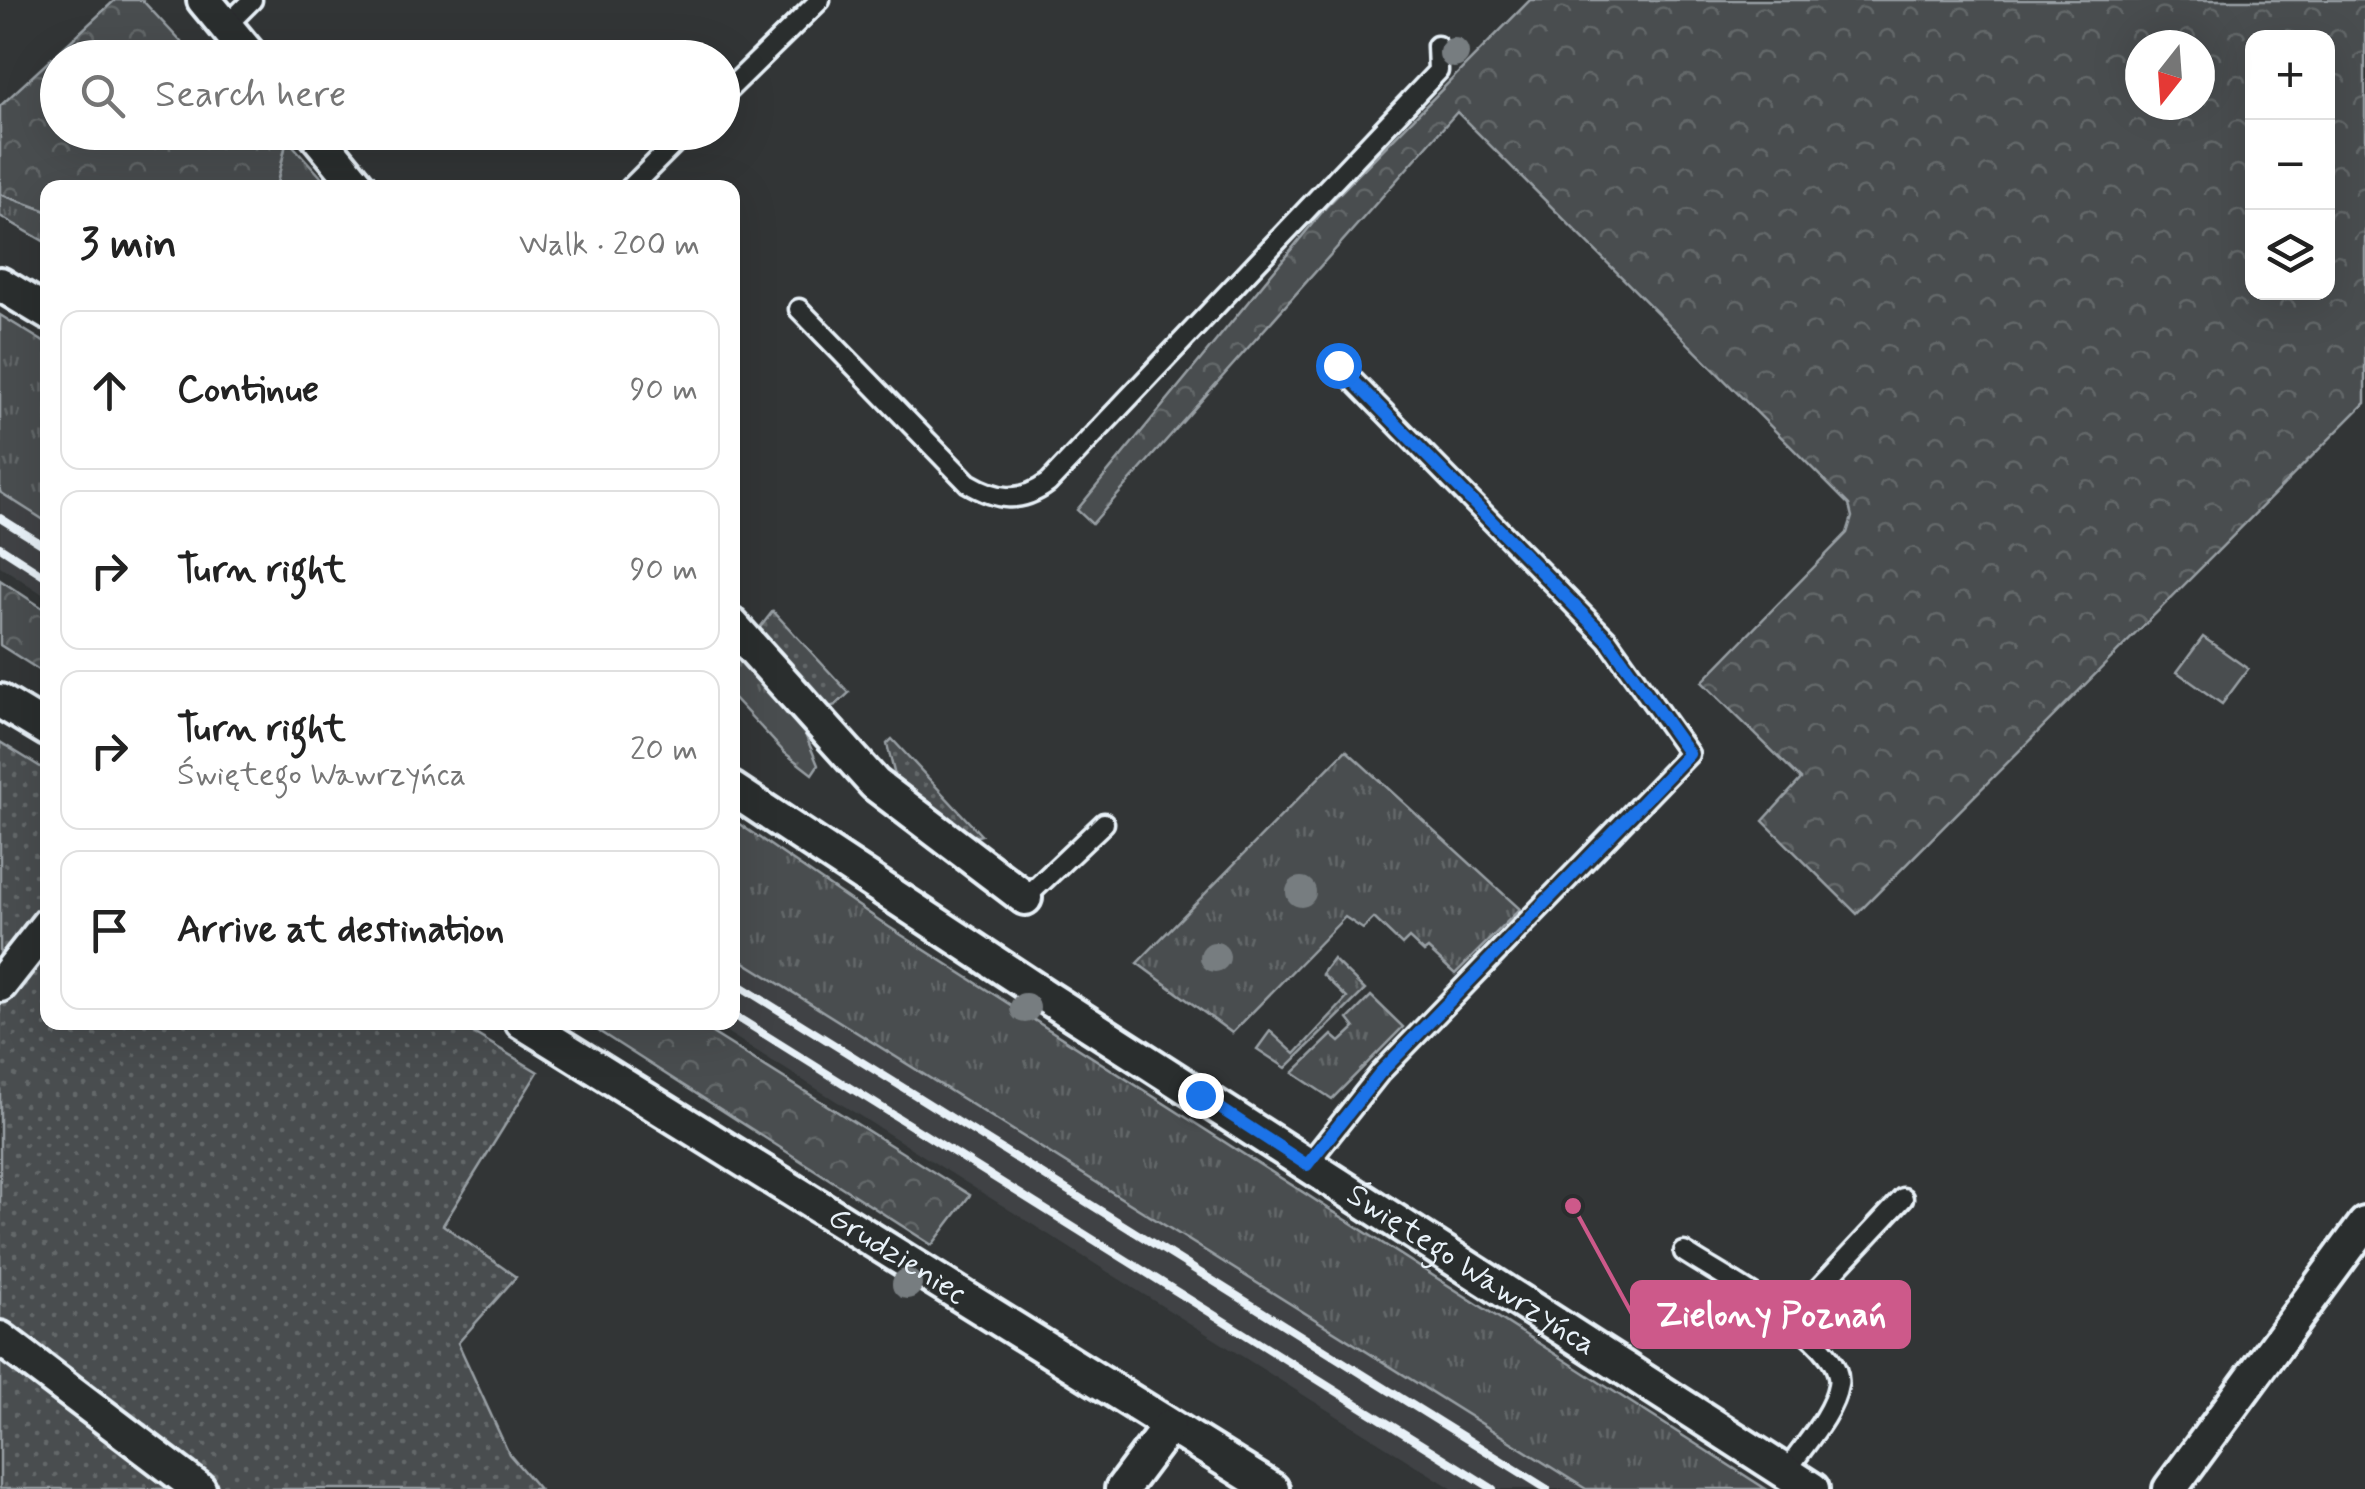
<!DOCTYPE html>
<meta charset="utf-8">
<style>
body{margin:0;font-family:Mynerve,sans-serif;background:#f2f2f2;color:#222}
.controls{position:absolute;right:30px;top:30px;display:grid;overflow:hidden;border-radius:20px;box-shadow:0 10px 40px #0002}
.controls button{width:90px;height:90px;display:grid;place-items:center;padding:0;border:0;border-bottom:2px solid #e0e0e0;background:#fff;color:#222;font:50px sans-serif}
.compass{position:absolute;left:2125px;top:30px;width:90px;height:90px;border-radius:50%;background:#fff;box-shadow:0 10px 40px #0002;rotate:197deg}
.stop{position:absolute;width:30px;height:30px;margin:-22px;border:8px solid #1a73e8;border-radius:50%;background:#fff}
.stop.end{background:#1a73e8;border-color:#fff;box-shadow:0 2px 10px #0008}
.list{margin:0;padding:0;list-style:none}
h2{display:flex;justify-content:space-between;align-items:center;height:130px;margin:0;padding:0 40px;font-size:42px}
h2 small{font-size:32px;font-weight:400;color:#767676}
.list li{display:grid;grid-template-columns:65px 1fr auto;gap:30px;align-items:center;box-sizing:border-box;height:160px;margin:0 20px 20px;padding:0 20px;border:2px solid #e0e0e0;border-radius:20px}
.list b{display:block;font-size:38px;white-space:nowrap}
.list p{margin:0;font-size:32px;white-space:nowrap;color:#767676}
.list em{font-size:32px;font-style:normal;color:#767676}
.icon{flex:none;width:55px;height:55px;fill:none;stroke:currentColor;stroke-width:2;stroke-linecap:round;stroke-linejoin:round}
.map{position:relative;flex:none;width:2365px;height:1489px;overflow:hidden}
.search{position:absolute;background:#fff;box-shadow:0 10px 40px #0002;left:40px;top:40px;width:700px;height:110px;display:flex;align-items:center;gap:25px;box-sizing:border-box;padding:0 35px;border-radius:55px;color:#767676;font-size:38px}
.panel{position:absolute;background:#fff;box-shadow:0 10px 40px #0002;left:40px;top:180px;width:700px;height:850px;border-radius:20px}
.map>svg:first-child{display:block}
.built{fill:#3f4244}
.grass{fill:url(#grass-tufts);stroke:#989fa4;stroke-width:2.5}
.forest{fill:url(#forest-crowns);stroke:#989fa4;stroke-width:2.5;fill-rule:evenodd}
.park{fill:#494d4f;stroke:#989fa4;stroke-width:2.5}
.garden{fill:url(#garden-dots);stroke:#989fa4;stroke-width:2.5}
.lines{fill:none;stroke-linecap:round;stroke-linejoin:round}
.lane-casing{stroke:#e8f1f8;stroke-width:25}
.street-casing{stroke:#e8f1f8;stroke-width:40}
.lane{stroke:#2a2d2e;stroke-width:18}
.street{stroke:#2a2d2e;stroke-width:32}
.rail{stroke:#e8f1f8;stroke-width:8}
.tree{fill:#777d80}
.route{stroke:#1a73e8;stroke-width:12}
.labels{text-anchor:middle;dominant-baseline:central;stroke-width:8;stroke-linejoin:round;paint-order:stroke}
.street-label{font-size:32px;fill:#e8f1f8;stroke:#2a2d2e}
.leader{fill:none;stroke:#cd598a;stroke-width:4}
.callout-dot{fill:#cd598a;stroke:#2a2d2e;stroke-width:4}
.callout{fill:#cd598a;stroke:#cd598a;stroke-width:4}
.callout-label{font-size:35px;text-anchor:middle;font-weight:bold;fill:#fff}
</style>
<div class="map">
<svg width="2365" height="1489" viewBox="0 0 2365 1489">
<defs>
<pattern id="grass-tufts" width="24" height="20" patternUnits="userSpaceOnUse" patternTransform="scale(2.5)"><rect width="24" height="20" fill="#494d4f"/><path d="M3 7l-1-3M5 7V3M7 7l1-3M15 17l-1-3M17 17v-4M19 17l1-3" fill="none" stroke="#636769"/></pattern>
<pattern id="forest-crowns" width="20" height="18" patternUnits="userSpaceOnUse" patternTransform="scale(2.5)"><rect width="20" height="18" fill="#494d4f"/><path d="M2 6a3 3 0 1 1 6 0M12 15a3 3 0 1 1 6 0" fill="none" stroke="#636769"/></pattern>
<pattern id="garden-dots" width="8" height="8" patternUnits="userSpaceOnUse" patternTransform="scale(2.5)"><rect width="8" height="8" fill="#494d4f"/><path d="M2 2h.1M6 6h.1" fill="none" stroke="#636769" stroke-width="1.8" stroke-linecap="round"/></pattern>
</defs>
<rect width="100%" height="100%" fill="#323536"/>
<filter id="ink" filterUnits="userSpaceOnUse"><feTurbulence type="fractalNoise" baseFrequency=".01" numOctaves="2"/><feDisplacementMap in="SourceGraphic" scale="20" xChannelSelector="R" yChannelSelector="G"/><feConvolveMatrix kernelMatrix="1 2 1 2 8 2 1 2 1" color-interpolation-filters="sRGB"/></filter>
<g filter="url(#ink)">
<path class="built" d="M0,492L47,522V597L0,566Z
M733,955L1005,1127L1586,1489H1453L712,1023L732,1022Z"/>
<path class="grass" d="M287,139L330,187L276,188Z
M0,194L47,211V243L0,216Z
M0,315L47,344V522L0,492Z
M732,649L805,734L818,765L812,774L785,753L733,697Z
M1346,750L1520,909L1455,974L1428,949L1424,952L1409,938L1402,945L1374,918L1363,929L1345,917L1232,1033L1137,963Z
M732,819L889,927L1766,1489H1586L733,955Z
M1333,959L1365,990L1286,1068L1257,1049L1270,1031L1295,1054L1347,998L1322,974Z
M1371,996L1403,1027L1332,1099L1293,1073L1332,1035L1340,1042L1355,1028L1348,1019Z"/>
<path class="forest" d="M115,0H142L195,57L58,58V132L278,133L287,139L276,187L48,188L47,211L0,194V106Z
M1530,0H2365V403L1857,914L1763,821L1801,779L1702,682L1847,533L1852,517L1849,505L1457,112L1092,524L1077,510L1327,206ZM2252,38H2328V292H2252ZM2200,45V105H2140V45Z
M0,580L47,611V675L0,645Z
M586,1023H696L970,1195L932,1245Z"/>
<path class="park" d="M2203,637L2248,669L2222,704L2177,672Z"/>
<path class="garden" d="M773,611L849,693L836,705L826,708L758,630Z
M892,739L981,835L974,837L895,776L887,744Z
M0,742L47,771L48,1022L457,1023L538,1072L443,1225L516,1277L458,1343L509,1454L539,1489H0Z"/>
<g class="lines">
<defs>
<path id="lane" d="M226,26L252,0
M722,96L820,0
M630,188L686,132
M799,309L968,483C997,500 1020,504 1048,483L1438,71L1437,46
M1025,898L1104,823
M1307,1165L1380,1073L1689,754L1608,640L1338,365
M1684,1252C1718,1275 1847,1341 1838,1385C1833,1415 1802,1447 1786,1472
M1789,1320L1903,1198"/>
<g id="street">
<path d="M204,0L252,58"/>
<path d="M314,132L360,188"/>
<path d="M0,284L48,313"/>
<path d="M732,625L875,784L1025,898"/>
<path d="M0,701L48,730"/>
<path id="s1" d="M732,789L1045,996L1812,1489"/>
<path d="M0,985L48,924"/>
<path id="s2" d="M522,1022L1272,1489"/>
<path d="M0,1338L199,1489"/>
<path d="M1122,1489L1169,1426"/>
<path d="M2170,1489L2365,1224"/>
</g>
</defs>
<use href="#lane" class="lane-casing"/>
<use href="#street" class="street-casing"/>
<use href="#lane" class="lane"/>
<use href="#street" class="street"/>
<path class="rail" d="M0,518L48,548
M0,547L48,578
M732,981L1547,1489
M732,1014L1493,1489"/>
</g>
<g class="tree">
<circle cx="1454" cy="53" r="15"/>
<circle cx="1301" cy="892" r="15"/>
<circle cx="1215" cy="957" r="15"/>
<circle cx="1025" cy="1008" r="15"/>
<circle cx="907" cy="1284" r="15"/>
</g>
</g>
<g class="lines" filter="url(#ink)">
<path class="route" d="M1200,1095L1307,1165L1380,1073L1689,754L1608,640L1338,365"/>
</g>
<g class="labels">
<g class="street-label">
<text stroke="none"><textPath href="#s2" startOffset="442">Grudzieniec</textPath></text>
<text stroke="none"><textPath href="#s1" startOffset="882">Świętego Wawrzyńca</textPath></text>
</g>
</g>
<path class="leader" d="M1573 1206L1632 1314"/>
<circle class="callout-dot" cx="1573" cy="1206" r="10"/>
<rect class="callout" x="1632" y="1282" width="277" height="65" rx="10"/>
<g class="callout-label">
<text x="1771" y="1326">Zielony Poznań</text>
</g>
</svg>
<div class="controls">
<button>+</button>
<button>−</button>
<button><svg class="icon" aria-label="layers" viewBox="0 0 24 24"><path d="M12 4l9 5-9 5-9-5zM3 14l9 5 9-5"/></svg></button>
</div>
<svg class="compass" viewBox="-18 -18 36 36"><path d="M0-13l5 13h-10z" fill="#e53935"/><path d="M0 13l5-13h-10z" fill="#767676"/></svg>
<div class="stop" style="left:1338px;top:365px"></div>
<div class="stop end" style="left:1200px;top:1095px"></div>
<div class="search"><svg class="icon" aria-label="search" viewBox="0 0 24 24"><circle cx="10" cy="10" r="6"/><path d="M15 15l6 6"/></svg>Search here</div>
<section class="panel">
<h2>3 min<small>Walk · 200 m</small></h2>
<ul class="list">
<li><svg class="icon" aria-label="ahead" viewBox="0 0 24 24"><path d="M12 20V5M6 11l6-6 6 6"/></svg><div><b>Continue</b></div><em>90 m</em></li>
<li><svg class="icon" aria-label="right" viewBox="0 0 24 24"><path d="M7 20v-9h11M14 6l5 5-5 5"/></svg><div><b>Turn right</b></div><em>90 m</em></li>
<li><svg class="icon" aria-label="right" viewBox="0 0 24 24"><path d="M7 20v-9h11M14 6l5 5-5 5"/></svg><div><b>Turn right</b><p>Świętego Wawrzyńca</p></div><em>20 m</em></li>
<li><svg class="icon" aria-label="arrive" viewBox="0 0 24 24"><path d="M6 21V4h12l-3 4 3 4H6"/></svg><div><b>Arrive at destination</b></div></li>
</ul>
</section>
</div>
